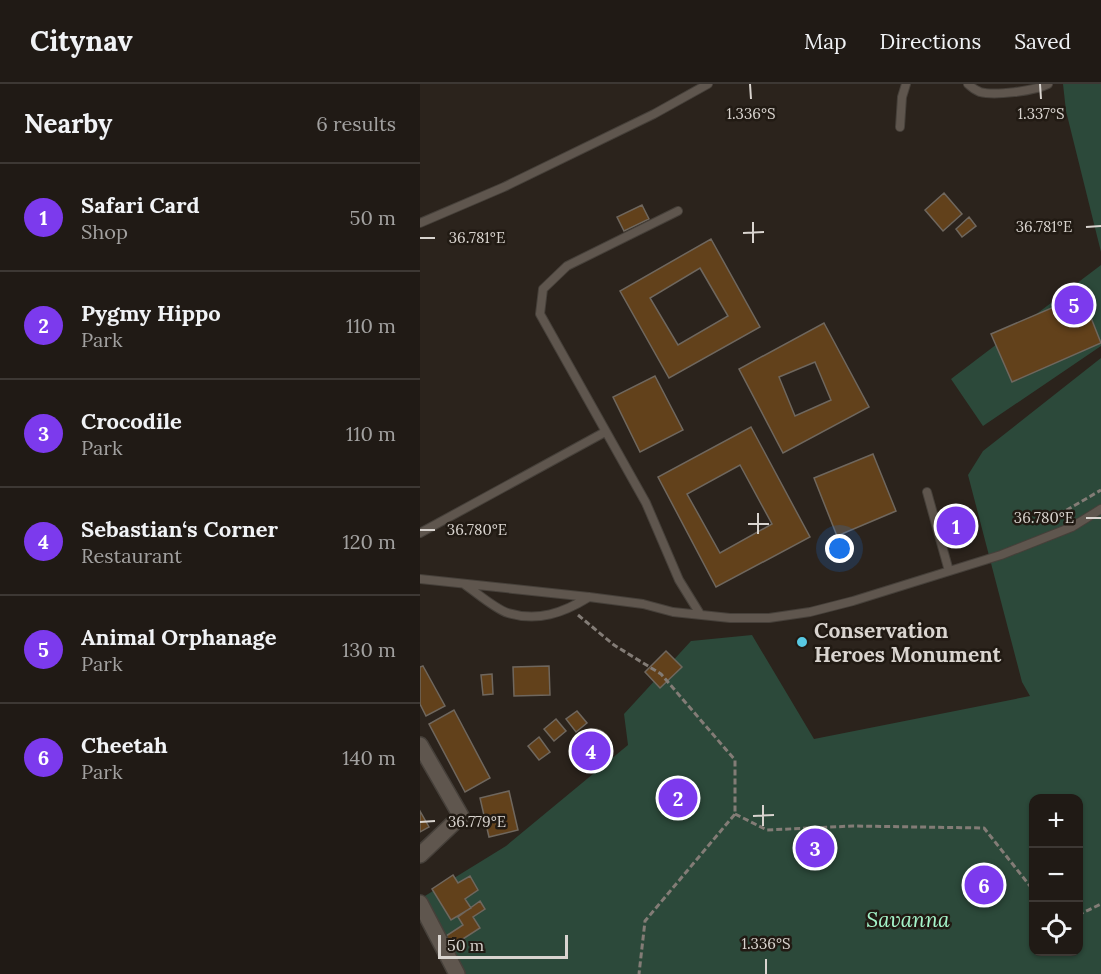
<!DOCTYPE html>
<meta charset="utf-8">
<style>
body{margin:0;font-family:Lora,serif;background:#28231e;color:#f1f3f6}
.controls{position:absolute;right:18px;bottom:18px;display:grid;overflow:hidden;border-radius:12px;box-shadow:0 2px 4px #0004}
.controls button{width:54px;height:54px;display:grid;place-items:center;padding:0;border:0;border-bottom:2px solid #3d3834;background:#201a15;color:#f1f3f6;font:30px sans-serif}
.scale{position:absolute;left:18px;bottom:15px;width:130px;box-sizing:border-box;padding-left:6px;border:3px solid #d9d4cf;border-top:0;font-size:16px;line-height:21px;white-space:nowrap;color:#d9d4cf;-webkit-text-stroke:4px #211a13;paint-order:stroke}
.you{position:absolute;left:420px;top:465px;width:21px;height:21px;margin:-15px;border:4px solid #fff;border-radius:50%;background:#1a73e8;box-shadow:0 0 0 9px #1a73e833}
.badge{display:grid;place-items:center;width:39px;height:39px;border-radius:50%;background:#7c3aed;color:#fff;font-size:20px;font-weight:700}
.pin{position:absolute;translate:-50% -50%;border:3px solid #fff;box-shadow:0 2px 6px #0006}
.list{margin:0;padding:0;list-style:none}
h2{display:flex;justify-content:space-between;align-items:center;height:78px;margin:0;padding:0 24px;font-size:26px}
h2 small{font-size:20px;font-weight:400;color:#a2a1a0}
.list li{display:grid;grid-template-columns:39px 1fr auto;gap:18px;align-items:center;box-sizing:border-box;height:108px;padding:0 24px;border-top:2px solid #3d3834}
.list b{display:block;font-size:22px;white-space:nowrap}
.list p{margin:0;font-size:20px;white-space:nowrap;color:#a2a1a0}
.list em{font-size:20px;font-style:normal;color:#a2a1a0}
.icon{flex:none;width:33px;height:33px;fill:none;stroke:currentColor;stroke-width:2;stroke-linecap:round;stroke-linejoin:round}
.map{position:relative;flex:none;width:681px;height:890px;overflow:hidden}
header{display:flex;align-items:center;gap:36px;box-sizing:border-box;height:84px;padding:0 30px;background:#201a15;border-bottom:2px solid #3d3834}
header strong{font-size:28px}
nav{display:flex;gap:33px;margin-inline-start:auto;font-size:21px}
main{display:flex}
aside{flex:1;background:#201a15}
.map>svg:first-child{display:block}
.green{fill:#2c493a;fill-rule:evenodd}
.building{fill:#62411b;stroke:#6f675e;stroke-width:1.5;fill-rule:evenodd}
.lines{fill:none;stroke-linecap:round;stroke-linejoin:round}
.lane-casing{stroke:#46403a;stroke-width:10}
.street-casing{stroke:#46403a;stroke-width:18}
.path{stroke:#837c76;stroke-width:3;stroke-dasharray:6 3;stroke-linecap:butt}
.lane{stroke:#5f564e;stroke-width:8}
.street{stroke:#5f564e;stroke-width:15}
.ticks{fill:none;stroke:#d9d4cf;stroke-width:2}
.poi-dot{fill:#58c9e3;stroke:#211a13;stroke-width:2}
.labels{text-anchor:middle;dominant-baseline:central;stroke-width:5;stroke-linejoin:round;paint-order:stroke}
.poi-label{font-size:21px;font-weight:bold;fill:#d9d4cf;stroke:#211a13;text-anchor:start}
.park-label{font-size:21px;font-style:italic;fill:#a5f5ca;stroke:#211a13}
.ticks-label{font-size:15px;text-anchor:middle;fill:#d9d4cf;stroke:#211a13;stroke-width:5;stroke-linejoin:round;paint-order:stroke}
</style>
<header>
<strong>Citynav</strong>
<nav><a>Map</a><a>Directions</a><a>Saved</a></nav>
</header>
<main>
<aside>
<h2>Nearby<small>6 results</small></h2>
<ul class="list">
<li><span class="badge">1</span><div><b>Safari Card</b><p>Shop</p></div><em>50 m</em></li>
<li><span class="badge">2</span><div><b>Pygmy Hippo</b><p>Park</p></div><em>110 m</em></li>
<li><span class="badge">3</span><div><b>Crocodile</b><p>Park</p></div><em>110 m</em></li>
<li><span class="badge">4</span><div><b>Sebastian‘s Corner</b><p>Restaurant</p></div><em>120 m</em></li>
<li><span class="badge">5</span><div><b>Animal Orphanage</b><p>Park</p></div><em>130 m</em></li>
<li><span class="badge">6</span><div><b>Cheetah</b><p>Park</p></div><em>140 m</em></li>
</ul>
</aside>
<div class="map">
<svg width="681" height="890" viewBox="0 0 681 890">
<rect width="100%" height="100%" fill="#2b231c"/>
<path class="green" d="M643,0H681V168L646,27Z
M681,181V262L563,342L531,295Z
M681,274V890H43L0,815L86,762L208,661L204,630L271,557L332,551L394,655L610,612L602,598L548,391L563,367ZM614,714H658V868H614Z"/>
<path class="building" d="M524,109L542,130L523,147L505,126Z
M222,121L229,135L204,147L197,133Z
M549,133L556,142L542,153L536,145Z
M291,155L340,243L249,294L200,207Z
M280,184L308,232L258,261L230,214Z
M662,211L681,259L592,298L571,250Z
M404,239L449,323L363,369L319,285ZM395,278L411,316L375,332L359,293Z
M235,292L263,346L220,368L193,313Z
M331,343L390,453L296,503L238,393ZM320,381L352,440L300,469L267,410Z
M453,370L476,427L417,452L394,394Z
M246,567L262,583L240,604L225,588Z
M3,582L25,622L6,632L0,620V583Z
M129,582L130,611L94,612L93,583Z
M72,590L73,610L63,611L61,591Z
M34,626L70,694L45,708L9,640Z
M157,627L167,639L156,648L146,635Z
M136,635L146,647L134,657L124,645Z
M155 663a18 18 0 1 1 36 0a18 18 0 1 1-36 0Z
M119,653L130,668L119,676L108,662Z
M89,707L98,746L69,753L60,714Z
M0,727L9,743L0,748Z
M33,791L38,799L50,792L58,806L45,815L51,824L31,836L12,805Z
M60,817L65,825L53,833L60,844L32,862L26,852L43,841L38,833Z"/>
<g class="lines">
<defs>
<path id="lane" d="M548,0C551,3 555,6 560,8C574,12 615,7 628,0
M480,43L482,13L486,0
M258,127L147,182L123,205L120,230L226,419L259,496L280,530
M0,139L84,103L234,30L288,0
M507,408L529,487
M0,449L185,348
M0,495L169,513L223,520L253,528L310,534H349L390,528L433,517L581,471L652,443L681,425
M44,500C56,508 75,525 88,529C118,538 143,529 169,513"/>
<path id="street" d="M0,661L41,732L0,771
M0,819L37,890"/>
</defs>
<use href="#lane" class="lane-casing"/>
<use href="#street" class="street-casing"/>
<path class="path" d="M623,440L681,406
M158,531L194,561L241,590L315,676V730L225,837L219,890
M315,730L347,746L433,742L564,744L614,807
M658,831L681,820"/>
<use href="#lane" class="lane"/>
<use href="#street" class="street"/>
</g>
<path class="ticks" d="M330,0L331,15M620,0L621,15M333,138V159M666,143L681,142M323,149L344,148M0,154H15M338,429V450M666,434H681M328,440H349M0,446H15M343,721V742M333,732L354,731M0,738L15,737M346,875V890"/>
<circle class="poi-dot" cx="382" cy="558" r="6"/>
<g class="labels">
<g class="poi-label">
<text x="394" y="546">Conservation<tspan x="394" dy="24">Heroes Monument</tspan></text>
</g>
<g class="park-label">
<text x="488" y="835">Savanna</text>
</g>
</g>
<g class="ticks-label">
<text x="331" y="35">1.336°S</text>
<text x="621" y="35">1.337°S</text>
<text x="624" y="148">36.781°E</text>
<text x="57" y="159">36.781°E</text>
<text x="624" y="439">36.780°E</text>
<text x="57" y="451">36.780°E</text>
<text x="57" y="743">36.779°E</text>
<text x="346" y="865">1.336°S</text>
</g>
</svg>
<div class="controls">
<button>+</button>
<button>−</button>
<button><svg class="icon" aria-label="locate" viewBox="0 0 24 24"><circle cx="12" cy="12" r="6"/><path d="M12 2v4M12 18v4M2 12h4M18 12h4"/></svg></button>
</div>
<div class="scale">50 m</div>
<div class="you"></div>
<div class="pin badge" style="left:536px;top:442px">1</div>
<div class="pin badge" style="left:258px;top:714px">2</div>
<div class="pin badge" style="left:395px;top:764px">3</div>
<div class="pin badge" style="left:171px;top:667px">4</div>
<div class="pin badge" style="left:654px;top:221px">5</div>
<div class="pin badge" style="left:564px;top:801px">6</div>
</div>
</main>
